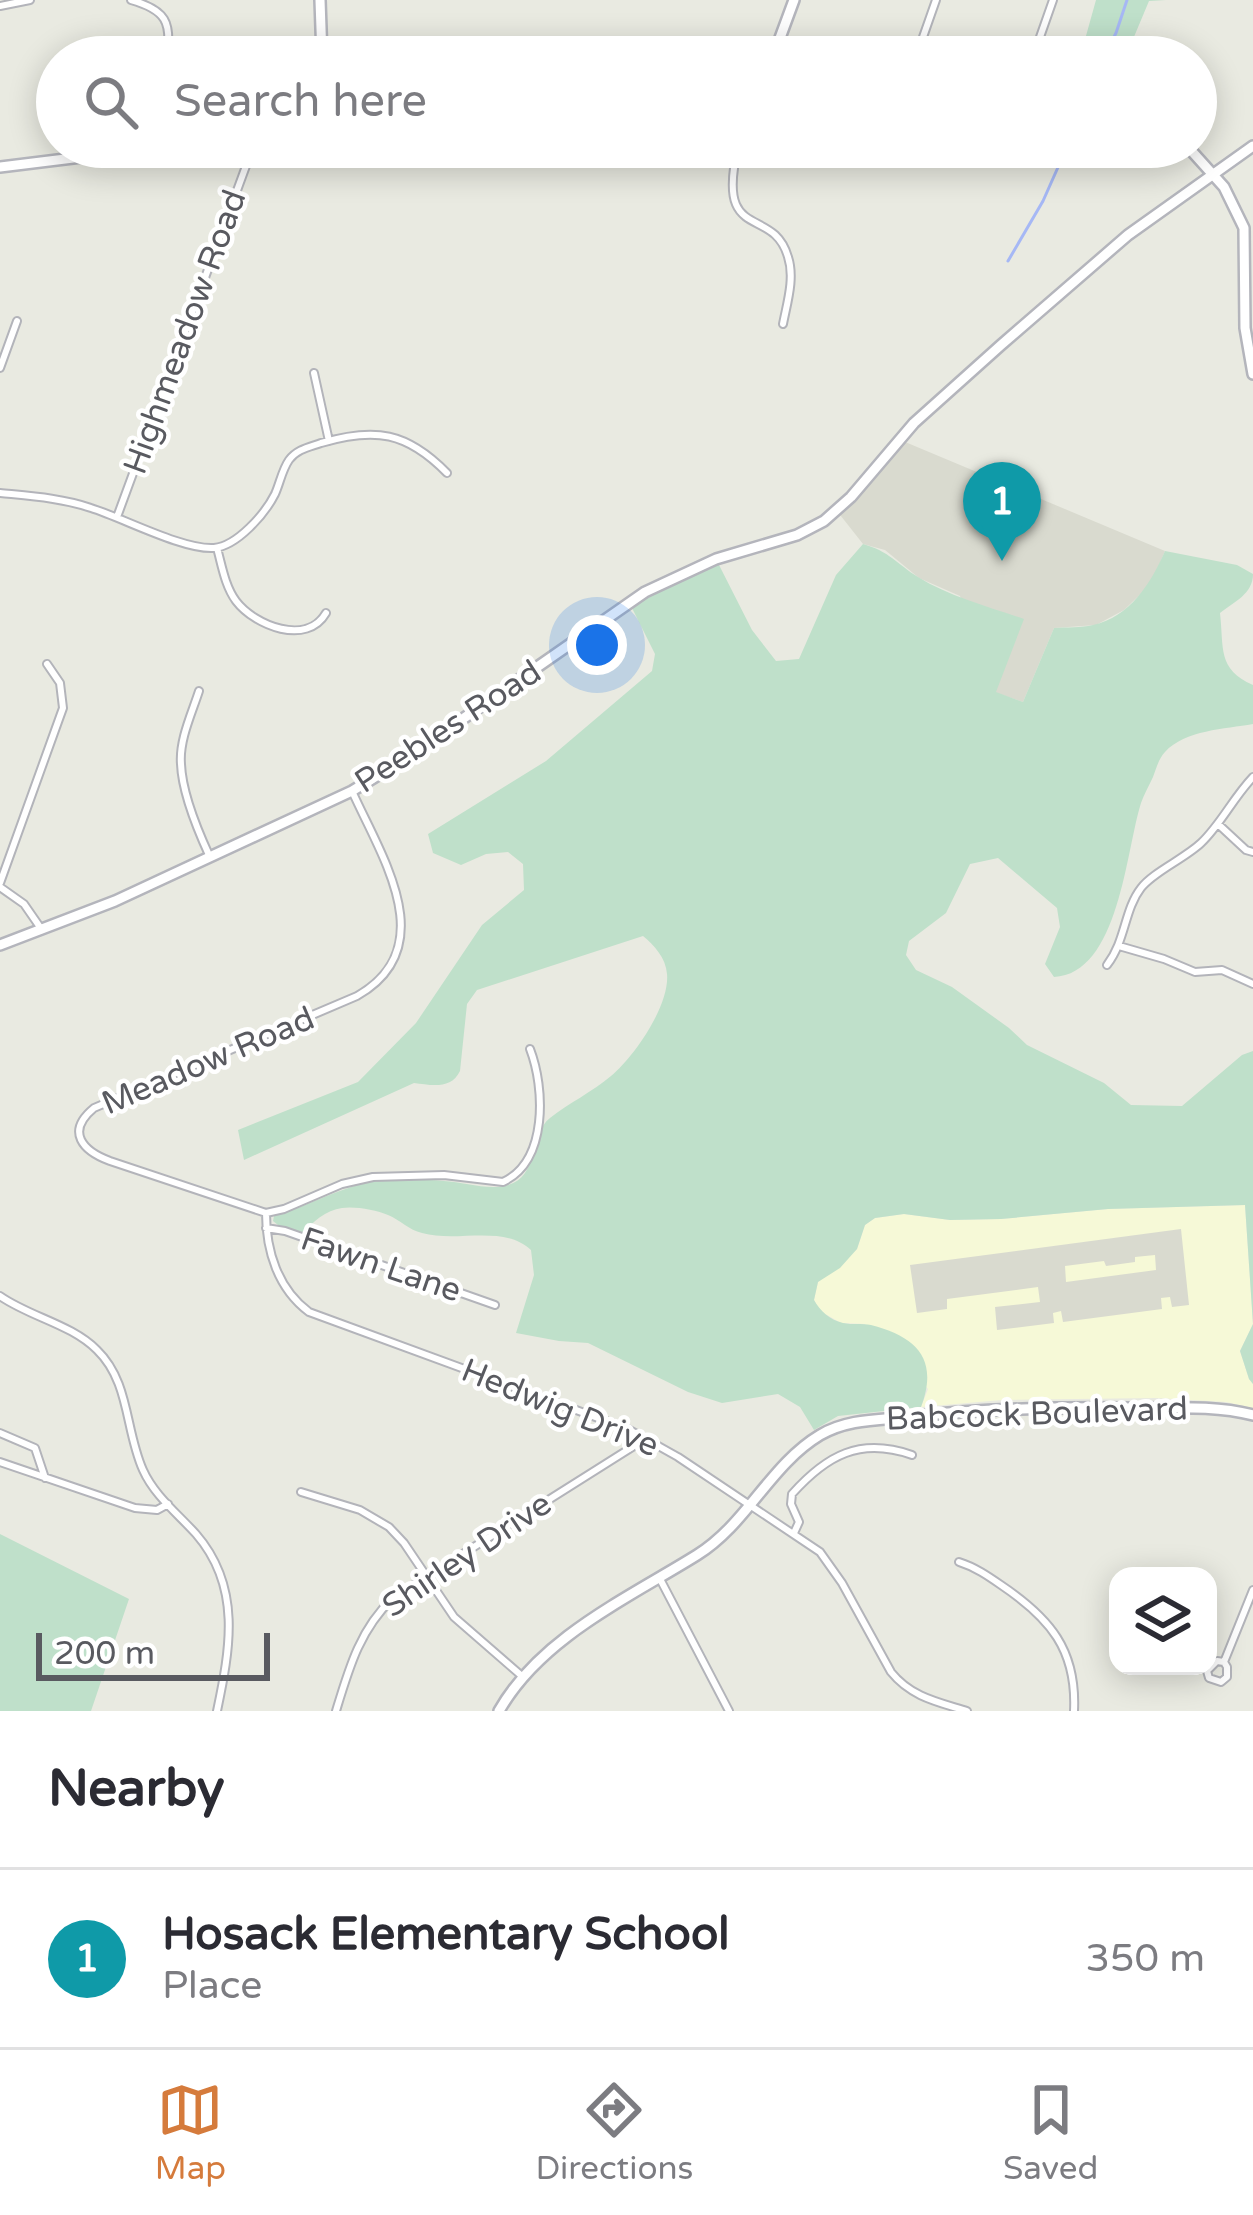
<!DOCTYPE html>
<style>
body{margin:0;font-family:"Varela Round",sans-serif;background:#f2f2f3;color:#2b2b33}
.controls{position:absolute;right:36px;bottom:36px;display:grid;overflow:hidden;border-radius:24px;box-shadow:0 6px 30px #0003}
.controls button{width:108px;height:108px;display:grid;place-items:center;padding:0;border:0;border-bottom:3px solid #e1e1e2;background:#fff;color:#2b2b33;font:60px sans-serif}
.scale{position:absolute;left:36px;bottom:30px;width:234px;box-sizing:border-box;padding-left:12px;border:6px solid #595a60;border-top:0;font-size:33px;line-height:42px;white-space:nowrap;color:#595a60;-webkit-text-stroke:9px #fff;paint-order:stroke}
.you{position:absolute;left:597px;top:645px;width:42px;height:42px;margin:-30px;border:9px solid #fff;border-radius:50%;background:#1a73e8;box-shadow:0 0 0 18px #1a73e833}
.badge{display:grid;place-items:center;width:78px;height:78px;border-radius:50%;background:#d57b3c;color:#fff;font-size:39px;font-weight:700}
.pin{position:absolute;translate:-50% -99px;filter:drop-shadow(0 3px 6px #0008)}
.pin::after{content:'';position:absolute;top:63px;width:42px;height:36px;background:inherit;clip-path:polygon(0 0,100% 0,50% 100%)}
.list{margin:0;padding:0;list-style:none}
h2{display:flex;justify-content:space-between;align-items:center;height:156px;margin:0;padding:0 48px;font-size:51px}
h2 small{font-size:39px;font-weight:400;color:#7c7c81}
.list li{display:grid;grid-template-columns:78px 1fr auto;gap:36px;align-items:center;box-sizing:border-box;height:180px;padding:0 48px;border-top:3px solid #e1e1e2}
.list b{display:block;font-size:45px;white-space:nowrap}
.list p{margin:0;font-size:39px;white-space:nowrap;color:#7c7c81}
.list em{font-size:39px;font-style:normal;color:#7c7c81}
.icon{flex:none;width:66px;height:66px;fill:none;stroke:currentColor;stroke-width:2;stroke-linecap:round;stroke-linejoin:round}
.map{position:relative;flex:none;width:1253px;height:1711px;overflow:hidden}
.search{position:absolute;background:#fff;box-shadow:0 6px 30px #0003;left:36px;right:36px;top:36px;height:132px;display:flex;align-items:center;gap:30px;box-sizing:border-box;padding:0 42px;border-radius:66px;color:#7c7c81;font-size:45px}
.sheet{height:336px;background:#fff}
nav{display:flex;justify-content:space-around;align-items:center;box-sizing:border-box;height:168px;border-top:3px solid #e1e1e2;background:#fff;font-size:33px;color:#7c7c81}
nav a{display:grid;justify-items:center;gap:6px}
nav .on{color:#d57b3c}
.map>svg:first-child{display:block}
.commercial{fill:#f6f9d7}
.education{fill:#d9dacf;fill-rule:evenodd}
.green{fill:#bfe0ca}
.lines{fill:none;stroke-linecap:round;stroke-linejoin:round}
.stream{stroke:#a6b8f5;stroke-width:3}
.street-casing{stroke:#b3b4ba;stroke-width:10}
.secondary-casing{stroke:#b4b5bc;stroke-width:14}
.street{stroke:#fff;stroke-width:6}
.secondary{stroke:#fff;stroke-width:9}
.labels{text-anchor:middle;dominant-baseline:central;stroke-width:9;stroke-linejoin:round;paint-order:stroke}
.street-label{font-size:33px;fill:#595a60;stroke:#fff}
</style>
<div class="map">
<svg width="1253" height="1711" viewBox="0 0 1253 1711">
<rect width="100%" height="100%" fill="#e9eae1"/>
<path class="commercial" d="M1245,1205L1253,1324L1240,1351L1249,1379L1253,1384V1408L1226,1402L1156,1398L1002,1400L921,1407L928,1389L865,1324L841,1323L820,1311L814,1300L818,1282L857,1249L865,1225L875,1218L904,1214L950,1220L1001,1219L1108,1209Z"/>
<path class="education" d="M898,439L1165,551L1151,584L1124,610L1096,625L1054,628L1023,702L996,693L960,596L919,578L885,550L863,544L837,511Z
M1181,1229L1189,1305L1172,1307L1170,1297L1161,1298L1162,1309L1063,1322L1061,1311L1053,1313L1054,1323L997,1330L995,1307L1040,1302L1038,1287L947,1299V1309L917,1313L910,1265ZM1155,1255L1156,1270L1066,1282L1065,1266L1104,1261L1106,1266L1135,1262V1257Z"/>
<path class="green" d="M1096,0H1166L1149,1L1131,44L1084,43Z
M863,544C889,551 897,564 918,577C950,597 990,607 1024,619L996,692L1023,702L1054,628C1067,627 1081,628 1093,625C1130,617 1151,583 1165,551L1237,565L1253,574C1253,594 1234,602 1220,613C1224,648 1217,669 1253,685V724C1225,729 1185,730 1165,752C1159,758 1156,769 1153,777C1149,786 1144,794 1141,803C1126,850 1119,974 1054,977L1045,964L1060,927L1057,908L998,858L970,864L946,913L909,941L906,955L916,970L952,987L1009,1028L1027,1045L1104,1083L1131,1105L1182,1106L1242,1055L1253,1051V1384L1249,1379L1240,1351L1253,1324L1245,1205L1108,1209L1001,1219L950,1220L904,1214L875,1218L865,1225L857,1249L840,1268L818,1282L814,1300C820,1311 830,1320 843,1323C852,1325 862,1323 871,1325C917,1337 939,1359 921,1407L838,1416L814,1430L800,1407L778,1394L722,1403L688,1392L588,1343L559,1341L516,1333L534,1275L531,1250C503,1224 457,1243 422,1233C409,1230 400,1220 388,1215C376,1210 355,1206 342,1208C326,1210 312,1222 303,1234L278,1225L273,1221L274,1216C310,1206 342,1185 379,1181C400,1179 423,1179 444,1181C464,1182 489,1191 508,1185C539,1177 529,1134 550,1118C569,1103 592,1092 611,1076C634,1057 670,1005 667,974C666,958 654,945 643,936L477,990L467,1004L460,1071C451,1090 431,1085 414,1083L244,1160L238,1130L358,1082L416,1023L482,925L524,890L523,864L508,852L486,854L461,865L433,853L428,834L546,761L652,671L655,654L631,606L718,563L752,630L776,661L799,659L836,575Z
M0,1534L129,1599L91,1711H0Z"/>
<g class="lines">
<path class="stream" d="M1104,57L1116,33L1127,0
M1008,261L1043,201L1067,147"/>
<defs>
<path id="street" d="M131,0C166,10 172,22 167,57
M0,6L30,0
M916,57L936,0
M1033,57L1053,0
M738,147C715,245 773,204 788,257C795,278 787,303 783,324
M0,368L17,321
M314,373L329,441
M0,493C30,496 62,498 91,508C123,518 183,550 214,548C237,546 265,514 275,494C280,483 282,470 289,460C297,449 310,447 321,443C375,427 407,432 447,473
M117,517L253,147
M217,548C222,566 225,586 236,601C255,626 307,646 326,613
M199,691C192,713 179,740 181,764C182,791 198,831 209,855
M352,791C381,856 443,947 357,996L94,1108C65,1132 83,1151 110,1161L266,1213L284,1209L342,1184L373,1177L444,1175L503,1182C548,1161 545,1088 530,1049
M1218,824L1246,850L1253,852
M0,883L63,708L60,683L47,664
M0,887L24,904L42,930
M1119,946L1164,959L1195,972L1222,970L1253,984
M1107,965C1126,940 1124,910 1141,888C1153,872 1184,859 1201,843C1221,824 1233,798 1253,777
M266,1213C266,1251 278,1289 309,1312L628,1429L678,1457L820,1552L842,1583L891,1672C911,1697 938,1702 967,1711
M266,1228L285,1231L495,1305
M0,1296C30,1317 71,1324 97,1350C130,1382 125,1430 143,1470C154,1495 178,1514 196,1534C242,1587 230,1649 217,1711
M0,1433L35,1448L45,1478
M0,1462L135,1508L157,1510L168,1504
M301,1492L360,1510L389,1527L404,1543L454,1617L523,1677
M794,1533L799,1522L791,1504L792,1494C827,1455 860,1437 912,1455
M959,1562C975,1567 988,1576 1001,1585C1050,1618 1077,1650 1074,1711
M660,1579L729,1711
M1224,1662L1217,1661L1207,1671L1209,1678L1221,1682L1227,1677V1667L1224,1662L1253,1590
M336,1711C349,1668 360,1629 393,1598L645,1439"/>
<path id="secondary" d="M320,0L322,57
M773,57L794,0
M664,147H722
M1188,147L1224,187L1244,228L1245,328L1253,374
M0,167L122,152L215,147
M0,945L115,901L352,791L408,757L645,592L716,559L797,535L824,521L851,497L914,423L1001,345L1128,235L1253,146
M499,1711C540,1638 628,1598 697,1555C747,1524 770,1465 820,1435C847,1419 878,1420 908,1417C984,1408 1059,1407 1135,1408C1174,1408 1215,1405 1253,1415"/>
</defs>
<use href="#street" class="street-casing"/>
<use href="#secondary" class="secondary-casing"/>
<use href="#street" class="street"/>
<use href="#secondary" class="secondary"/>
</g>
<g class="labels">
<g class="street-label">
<text transform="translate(185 332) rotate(-70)">Highmeadow Road</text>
<text transform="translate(448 727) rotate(-33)">Peebles Road</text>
<text transform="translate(208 1061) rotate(-23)">Meadow Road</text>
<text transform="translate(381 1265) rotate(19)">Fawn Lane</text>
<text transform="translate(560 1408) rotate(22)">Hedwig Drive</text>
<text transform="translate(1037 1414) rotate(-2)">Babcock Boulevard</text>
<text transform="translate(467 1555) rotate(-34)">Shirley Drive</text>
</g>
</g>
</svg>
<div class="controls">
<button><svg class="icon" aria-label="layers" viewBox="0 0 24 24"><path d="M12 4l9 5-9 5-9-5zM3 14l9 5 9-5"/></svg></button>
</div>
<div class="scale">200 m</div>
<div class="you"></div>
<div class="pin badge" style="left:1002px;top:561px;background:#0f9aa8">1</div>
<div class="search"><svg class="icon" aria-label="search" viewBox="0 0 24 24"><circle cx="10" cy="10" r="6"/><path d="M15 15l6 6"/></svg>Search here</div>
</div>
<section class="sheet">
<h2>Nearby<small></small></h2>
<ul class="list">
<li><span class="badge" style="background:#0f9aa8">1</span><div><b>Hosack Elementary School</b><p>Place</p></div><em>350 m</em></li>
</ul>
</section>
<nav>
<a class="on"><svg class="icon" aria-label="map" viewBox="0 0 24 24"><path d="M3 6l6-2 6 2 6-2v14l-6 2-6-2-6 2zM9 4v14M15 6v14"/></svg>Map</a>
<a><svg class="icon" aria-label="directions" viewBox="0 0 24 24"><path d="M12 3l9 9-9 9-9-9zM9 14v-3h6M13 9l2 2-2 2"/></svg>Directions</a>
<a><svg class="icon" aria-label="saved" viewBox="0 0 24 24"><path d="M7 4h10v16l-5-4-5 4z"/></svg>Saved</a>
</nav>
